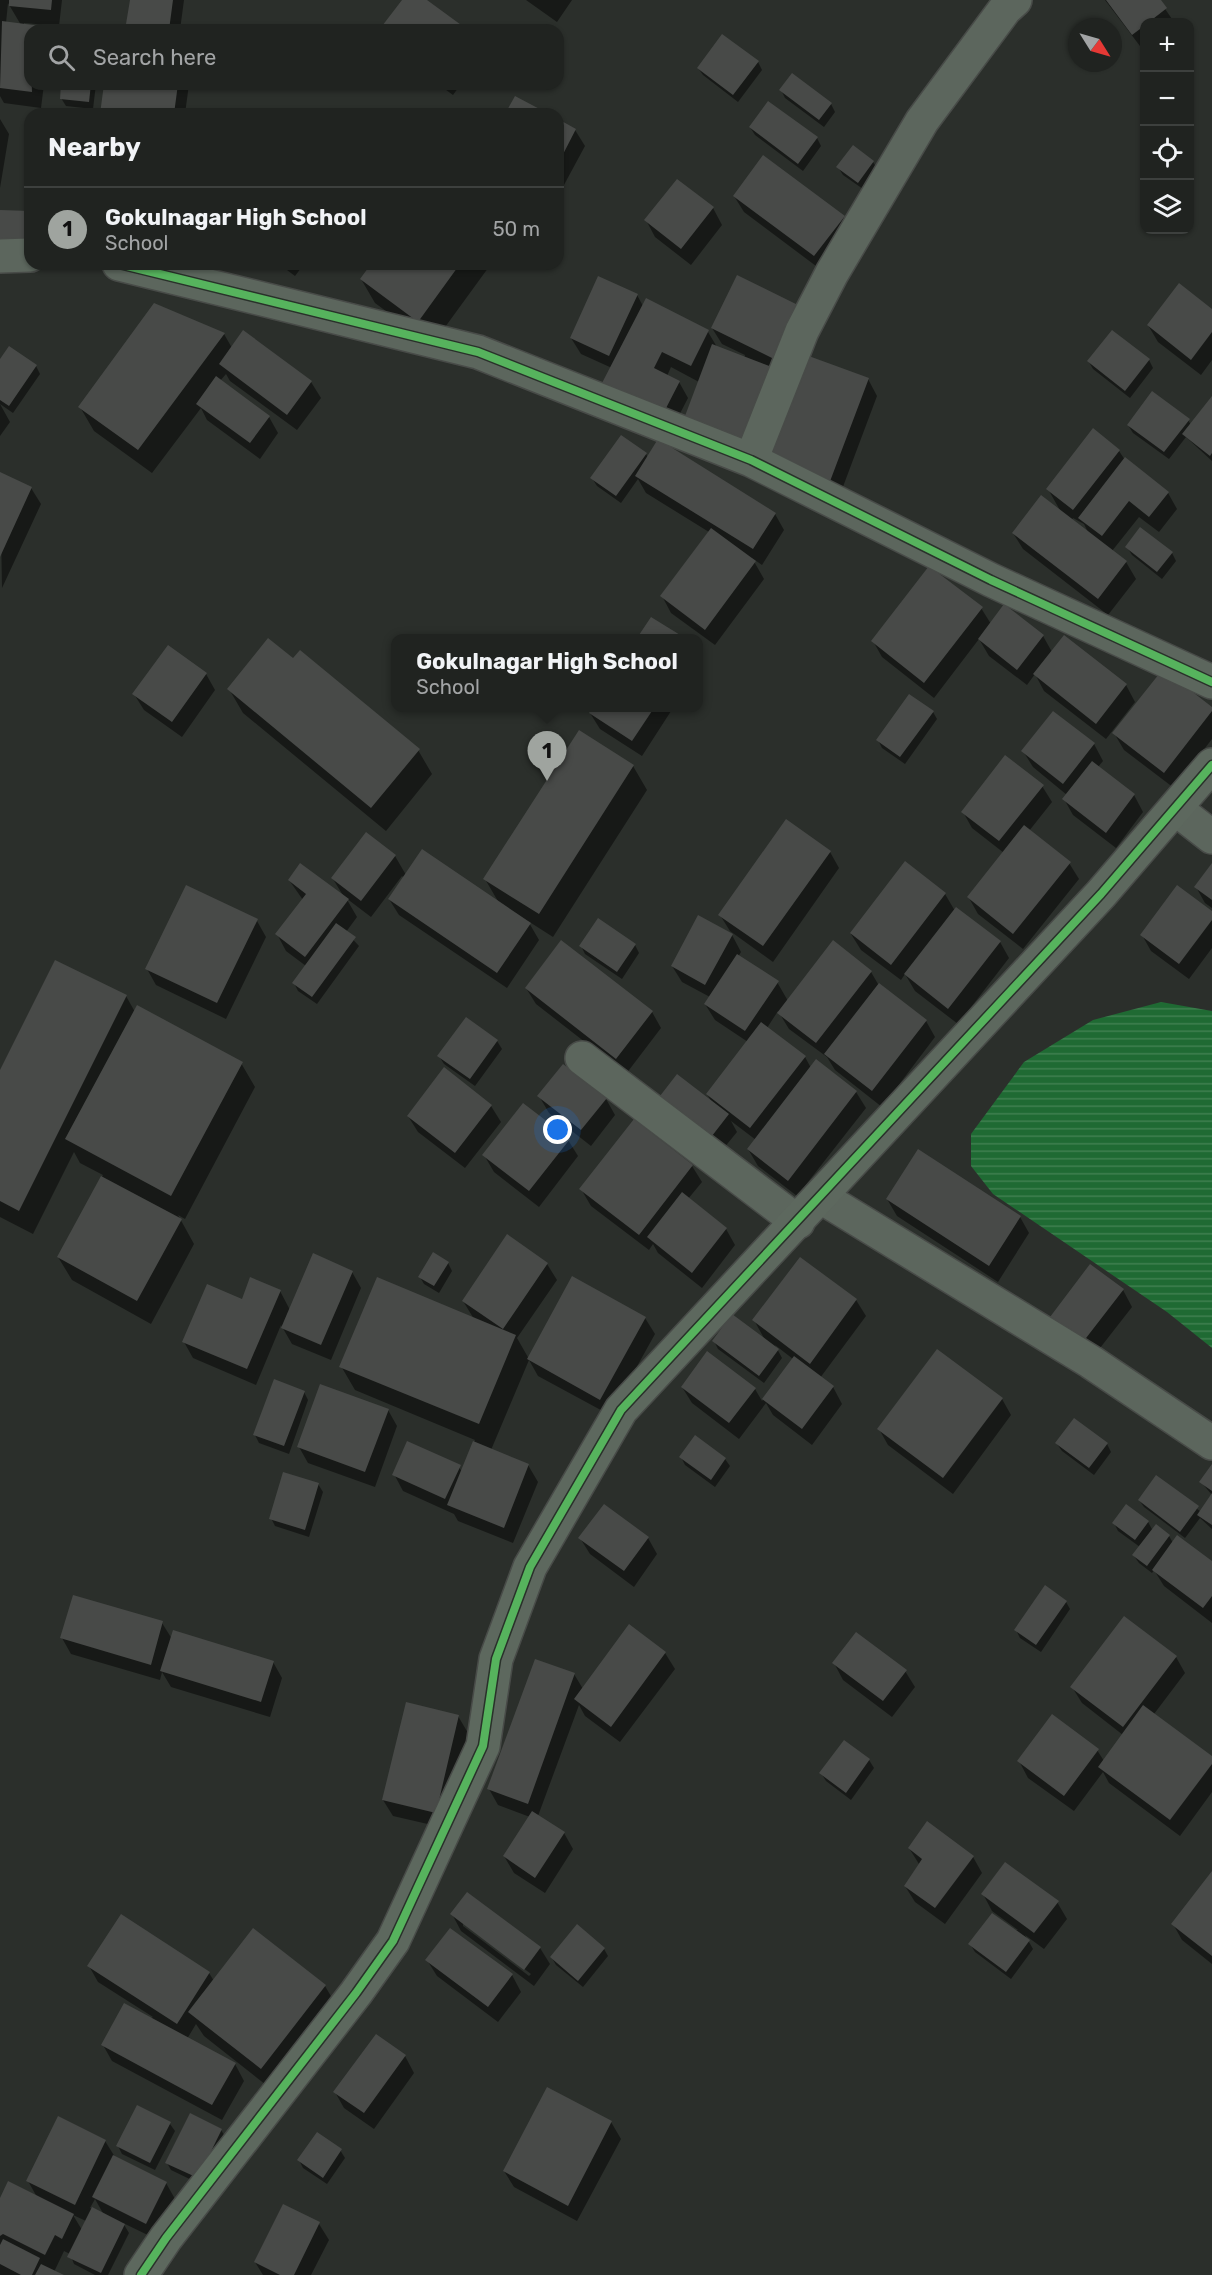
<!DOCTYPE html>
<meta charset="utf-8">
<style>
body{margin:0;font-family:Rubik,sans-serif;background:#2d2f2d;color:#f1f3f6}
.controls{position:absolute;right:18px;top:18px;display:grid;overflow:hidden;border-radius:12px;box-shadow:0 2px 4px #0004}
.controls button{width:54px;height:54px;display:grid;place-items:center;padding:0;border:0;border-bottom:2px solid #3d403e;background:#202320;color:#f1f3f6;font:30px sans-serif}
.compass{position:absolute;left:1068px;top:18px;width:54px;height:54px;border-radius:50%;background:#202320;box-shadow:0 2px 4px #0004;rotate:127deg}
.you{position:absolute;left:558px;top:1130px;width:21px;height:21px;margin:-15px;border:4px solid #fff;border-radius:50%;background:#1a73e8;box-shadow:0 0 0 9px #1a73e833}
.badge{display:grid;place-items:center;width:39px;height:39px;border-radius:50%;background:#9fa49f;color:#111;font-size:20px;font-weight:700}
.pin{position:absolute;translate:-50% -50px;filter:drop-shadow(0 2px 3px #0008)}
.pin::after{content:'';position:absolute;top:32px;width:21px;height:18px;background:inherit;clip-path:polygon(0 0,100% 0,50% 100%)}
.popup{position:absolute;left:391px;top:634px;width:312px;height:78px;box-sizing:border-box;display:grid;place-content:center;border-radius:12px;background:#202320;filter:drop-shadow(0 2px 4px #0005);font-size:20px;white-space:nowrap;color:#a2a4a5}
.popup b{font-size:22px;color:#f1f3f6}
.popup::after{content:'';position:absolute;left:50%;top:100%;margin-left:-12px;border:12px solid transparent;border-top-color:#202320}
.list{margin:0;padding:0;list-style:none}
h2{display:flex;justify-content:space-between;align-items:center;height:78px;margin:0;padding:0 24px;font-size:26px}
h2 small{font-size:20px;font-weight:400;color:#a2a4a5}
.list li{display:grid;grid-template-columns:39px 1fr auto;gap:18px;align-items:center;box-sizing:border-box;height:84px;padding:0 24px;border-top:2px solid #3d403e}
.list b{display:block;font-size:22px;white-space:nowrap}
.list p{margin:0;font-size:20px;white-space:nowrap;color:#a2a4a5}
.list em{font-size:20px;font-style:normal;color:#a2a4a5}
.icon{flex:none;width:33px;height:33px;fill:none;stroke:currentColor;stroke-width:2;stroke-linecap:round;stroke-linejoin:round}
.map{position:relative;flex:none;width:1212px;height:2275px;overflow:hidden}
.search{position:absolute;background:#202320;box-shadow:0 2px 4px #0004;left:24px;top:24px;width:540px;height:66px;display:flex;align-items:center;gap:15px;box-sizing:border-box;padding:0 21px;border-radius:18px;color:#a2a4a5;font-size:22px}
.panel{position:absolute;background:#202320;box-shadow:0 2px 4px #0004;left:24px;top:108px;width:540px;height:162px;border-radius:18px}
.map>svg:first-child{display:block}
.water{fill:url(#water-rules)}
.shadow{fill:#0007;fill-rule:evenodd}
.building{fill:#484a48}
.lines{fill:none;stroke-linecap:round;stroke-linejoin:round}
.street-casing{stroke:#484b48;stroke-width:36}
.secondary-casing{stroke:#484b48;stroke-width:36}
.street{stroke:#5c665d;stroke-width:33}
.secondary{stroke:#5d685e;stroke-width:33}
.cycleway-casing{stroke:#29312a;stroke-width:11}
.cycleway{stroke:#56b35d;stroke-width:8}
</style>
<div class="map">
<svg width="1212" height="2275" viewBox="0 0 1212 2275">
<defs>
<pattern id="water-rules" width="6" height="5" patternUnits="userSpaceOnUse" patternTransform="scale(1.5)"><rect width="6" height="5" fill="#1f6a33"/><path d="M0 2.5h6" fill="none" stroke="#3f7f50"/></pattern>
</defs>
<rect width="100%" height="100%" fill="#2b2f2b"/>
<path class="water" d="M1161,1002L1212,1011V1348L1167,1312L993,1194L971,1166V1134L1024,1062L1093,1020Z"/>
<path class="shadow" d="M0,0H62L59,26L24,23V25L40,27L41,30H30V84H44L41,108L4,103L0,96ZM8,3L21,25L6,23Z
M131,0H184L180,30H127Z
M526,0H572L557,22Z
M1105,0H1159L1174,22H1144L1143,50Z
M758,62L762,70L738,102L703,75L698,68Z
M63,84H96L93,109L66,106L61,98Z
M106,84H189L185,114H102Z
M438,84H461L453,95Z
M781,90L831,104L835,112L824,127L785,98Z
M0,119L9,134L0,188Z
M558,121L575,130L585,146L558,196Z
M750,127L817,138L821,146L803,171L755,135Z
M873,162L878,170L863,189L843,175L838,167Z
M734,196L844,217L853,233L824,272L744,212Z
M713,208L722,225L691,265L655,237L646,220Z
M279,264H304L295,276Z
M372,264H491L432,345L375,303L361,279Z
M738,277L787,376L699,382L671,367L667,376L679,382L688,398L672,429L612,368L581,354L571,338L637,295L643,306L708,332L717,347L744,358L745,355L722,344L712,328Z
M1212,311V360L1201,375L1158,342L1148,325Z
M244,333L311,382L321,398L297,430L230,381L226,374L220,381L269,417L278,433L260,459L207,420L201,408L152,473L94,431L80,407L224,334L232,348Z
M1149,360L1153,368L1130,398L1093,369L1089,362Z
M0,361L36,366L40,374L13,413L0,404Z
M868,379L877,396L838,500L778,478Z
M1212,399V461L1186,437L1169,459L1133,433L1128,425L1188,420L1191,425Z
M0,404L10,422L0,436Z
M1119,451L1125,460L1168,493L1177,509L1159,532L1139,517L1112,551L1126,562L1136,579L1108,615L1023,549L1013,533L1061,512L1048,489ZM1073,518L1084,524L1089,534L1072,520Z
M646,454L648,458L775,514L784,530L762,565L752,558L764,579L715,645L671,613L662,596L709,532L646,493L638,479L621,503L597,486L592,478Z
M0,474L31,488L41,504L2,588Z
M1127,547L1172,553L1176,561L1162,579L1132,555Z
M981,608L991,624L1043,636L1052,652L1126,685L1135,702L1106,739L1044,691L1035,674L1027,685L989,656L979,639L934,698L882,657L873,641Z
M651,619L682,638H638Z
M698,655L703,662L698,669Z
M206,674L215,690L182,737L144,710L134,694Z
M229,689L418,750L432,774L386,831L243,713Z
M594,708H673L642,756L600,729L590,713Z
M1212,709V739L1174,788L1124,750L1114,733Z
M933,712L937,719L905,764L882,748L878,740Z
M580,732L633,766L647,790L553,937L528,921L539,940L507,988L399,915L389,899L404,878L402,876L371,917L346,898L357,917L346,932L359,946L317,1004L298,991L294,983L306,966L286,951L277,934L303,900L289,880L344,897L333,879L366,835L395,856L406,875L499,903L485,879Z
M1094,744L1103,761L1098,767L1134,795L1143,812L1116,848L1073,815L1064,799L1067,795L1033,767L1023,751Z
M1042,786L1052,802L1029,831L1069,863L1079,879L1023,949L978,914L969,898L1004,853L972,828L963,812Z
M830,852L839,868L773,962L730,931L720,915Z
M1212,866V908L1205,903L1196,887Z
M945,894L955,911L1000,942L1009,958L958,1024L915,991L905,974L901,980L861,950L851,934Z
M1212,913V948L1189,979L1151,951L1142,935Z
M257,921L266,937L226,1019L156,985L147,969Z
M732,935L741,952L738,957L777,982L788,1001L871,972L878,984L926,1021L935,1037L882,1107L835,1070L827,1057L789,1029L778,1011L767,1028L805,1057L811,1068L856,1092L866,1108L797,1196L758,1166L748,1149L756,1140L731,1121L737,1132L714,1160L664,1122L713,1104L707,1094L748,1042L715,1020L705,1004L710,997L682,982L672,966Z
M635,945L639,953L622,979L585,954L581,946Z
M526,988L652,1012L661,1028L626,1074L536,1004Z
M126,996L135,1012L241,1063L255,1087L185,1219L178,1215L194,1244L151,1324L72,1280L58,1257L103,1175L80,1163L74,1152L33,1234L0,1217V1073Z
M466,1019L497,1041L502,1049L475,1086L444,1064L439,1056Z
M539,1096L606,1099L615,1115L591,1146L549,1113Z
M491,1106L501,1122L465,1168L418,1132L408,1116Z
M568,1140L578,1156L539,1207L494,1172L484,1155Z
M692,1166L702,1182L688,1199L726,1229L735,1245L702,1288L658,1253L653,1244L649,1250L591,1206L581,1189Z
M887,1199L1020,1217L1029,1233L998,1282L897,1216Z
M800,1259L856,1300L866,1316L820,1378L833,1387L842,1404L812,1445L773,1415L766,1403L739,1439L692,1403L682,1387L755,1389L762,1401L793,1359L775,1345L782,1358L764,1383L718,1349L714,1341L766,1342L754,1320Z
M448,1263L452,1271L439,1293L424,1284L420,1277Z
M547,1264L557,1280L517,1338L529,1359L645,1318L655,1334L610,1415L538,1376L529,1360L491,1450L528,1465L538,1482L513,1543L458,1521L454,1514L403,1491L394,1474L459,1467L462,1472L475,1440L355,1390L341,1366L474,1319L463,1301Z
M352,1272L361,1288L331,1360L292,1344L281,1325L256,1385L193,1358L184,1342L242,1301L280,1291L290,1310Z
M1123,1290L1132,1307L1093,1357L1061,1333L1052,1317Z
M304,1392L308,1400L289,1454L259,1443L255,1435Z
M1002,1399L1011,1415L953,1494L888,1445L879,1429Z
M388,1410L397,1426L375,1487L308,1463L299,1447Z
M1057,1444H1107L1111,1452L1094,1475L1062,1451Z
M681,1457L725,1459L730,1466L715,1487L685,1465Z
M1212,1466V1495L1201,1482Z
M1157,1477L1201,1512L1212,1496V1529L1200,1518L1185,1538L1144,1507L1139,1500Z
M318,1484L323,1492L309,1537L275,1526L271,1518Z
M1148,1522L1153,1531L1169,1536L1173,1543L1212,1563V1623L1164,1586L1154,1570L1152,1573L1139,1563L1134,1556L1140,1547L1118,1531L1114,1523Z
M580,1538H648L657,1554L634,1587L590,1554Z
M1066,1602L1070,1609L1041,1652L1020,1638L1016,1630Z
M162,1623L172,1639L273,1662L282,1678L270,1717L171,1687L162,1672L160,1680L71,1654L62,1638Z
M665,1653L675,1669L620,1742L585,1716L579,1705L538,1816L564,1833L573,1849L545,1893L514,1873L504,1856L530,1817L498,1805L489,1789L574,1674L583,1689Z
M1176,1657L1185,1673L1154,1714L1212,1757V1792L1180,1836L1109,1783L1103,1772L1074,1811L1028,1778L1019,1761L1097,1750L1104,1761L1123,1735L1082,1703L1072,1687Z
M834,1663L905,1671L915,1687L892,1717L843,1680Z
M458,1716L468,1733L445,1828L393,1816L383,1800Z
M844,1742L869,1760L874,1768L851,1800L826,1781L821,1773Z
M909,1848L973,1857L982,1873L945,1924L915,1902L905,1886L919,1864Z
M1212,1874V1964L1182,1940L1173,1924Z
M467,1894L540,1948L550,1964L534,1986L461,1931L452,1914ZM463,1922L531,1974L529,1976L463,1926Z
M983,1894L1057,1902L1067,1919L1044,1949L1025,1935L1033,1949L1011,1979L975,1952L970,1944L1018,1930L992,1911Z
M121,1916L209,1973L214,1981L325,1986L339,2010L275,2092L204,2036L196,2024L187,2039L235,2064L244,2081L222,2120L112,2061L103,2045L153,2017L98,1982L89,1966Z
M604,1949L608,1956L583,1987L556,1965L552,1958Z
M427,1960L512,1975L521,1992L498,2022L437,1976Z
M405,2056L414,2073L374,2129L344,2108L335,2092Z
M611,2122L621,2139L577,2221L514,2187L504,2171Z
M170,2124L175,2131L155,2170L122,2154L118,2146Z
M221,2130L226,2138L202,2185L171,2170L167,2163Z
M105,2141L115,2157L166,2183L175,2199L156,2239L123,2223L129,2233L108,2275H95L74,2264L70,2254L64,2251L54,2272L60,2275H0V2201L37,2197L28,2181ZM95,2199L104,2215L90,2208ZM73,2215L86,2221L82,2230Z
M340,2150L345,2158L327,2184L303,2168L299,2160Z
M284,2206L319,2224L329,2240L311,2275H263L255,2262Z"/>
<path class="building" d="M9,0H52L51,10L9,6Z
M130,0H173L169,30H125Z
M402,0H427L468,30H379Z
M1106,0H1161L1167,8L1149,22H1144V26L1132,35Z
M2,21L41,26L40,30H30L32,92L0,88Z
M722,34L759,61L733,95L697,68Z
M792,73L832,103L819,120L779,90Z
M61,84H91L89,102L60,99Z
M104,84H178L174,114H100Z
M515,96L549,114H505Z
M768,101L818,137L798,164L749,127Z
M558,119L576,129L558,164Z
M853,145L874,161L858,183L836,167Z
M763,155L845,216L814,256L733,196Z
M677,179L714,207L681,249L644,220Z
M0,210L30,211V246L0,245Z
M371,264H460L418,322L360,279Z
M737,275L804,308L778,361L711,328Z
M598,276L638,294L609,356L570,338Z
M1179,283L1212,309V332L1191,360L1147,325Z
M646,298L709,330L691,366L662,352L654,368L680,381L663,414L602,383Z
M154,303L225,333L138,450L78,407Z
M243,330L312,381L287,415L219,364Z
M1112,330L1150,359L1125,391L1087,361Z
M712,344L772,367L742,446L682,424Z
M9,346L37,365L9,406L0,400V359Z
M806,355L869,378L829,484L767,461Z
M216,376L270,416L250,443L196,404Z
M1152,391L1190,419L1164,452L1127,425Z
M1212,396V453L1210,456L1182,434Z
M1093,428L1120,450L1073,510L1046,489Z
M621,435L647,453L616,496L590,478Z
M658,439L776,513L753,549L635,476Z
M1125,457L1169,492L1149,517L1129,501L1102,536L1078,518Z
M0,472L32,487L0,557Z
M1041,495L1127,561L1098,599L1012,533Z
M1140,527L1173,552L1157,572L1125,547Z
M711,528L756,561L705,630L660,596Z
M929,566L983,607L924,683L871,641Z
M1004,604L1044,635L1017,670L978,639Z
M651,617L685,638H637Z
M1064,635L1127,684L1096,724L1033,674Z
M268,638L293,658L300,650L420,749L371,808L227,689Z
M168,645L207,673L172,722L132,694Z
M1163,669L1212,707V711L1164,773L1112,733Z
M909,694L934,711L900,757L876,740Z
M592,708H654L632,741L589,713Z
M1053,711L1095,743L1063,784L1021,751Z
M579,730L634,765L539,914L483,879Z
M1005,755L1044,785L999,841L961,812Z
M1092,761L1135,794L1106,833L1062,799Z
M786,819L831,851L763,946L718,915Z
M1024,825L1071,862L1013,934L967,897Z
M366,832L396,855L361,901L331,878Z
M422,849L531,923L497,973L388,899Z
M905,861L946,893L891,965L850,933Z
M300,863L349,899L305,957L275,934L306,894L288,880Z
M1212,863V900L1194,887Z
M186,885L258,919L217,1003L145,969Z
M1177,885L1212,911V920L1179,964L1140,935Z
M956,907L1001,941L948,1009L904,974Z
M698,915L733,934L705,985L671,966Z
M598,918L636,944L617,972L579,946Z
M336,923L356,937L312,997L292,983Z
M561,940L653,1011L616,1059L525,988Z
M833,940L872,971L816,1043L777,1013Z
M737,954L779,981L745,1031L704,1004Z
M55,960L127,995L19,1211L0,1201V1070Z
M879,983L927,1020L872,1091L824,1054Z
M137,1005L243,1062L171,1196L65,1139Z
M466,1017L498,1040L470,1079L437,1056Z
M761,1022L806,1056L750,1128L706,1094Z
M816,1059L857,1091L788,1181L747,1149Z
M563,1064L607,1098L581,1130L537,1096Z
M444,1067L492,1105L455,1153L407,1116Z
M677,1074L729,1114L705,1145L653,1105Z
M523,1103L570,1139L529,1191L482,1155Z
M634,1119L693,1165L639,1235L579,1189Z
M918,1149L1021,1216L989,1266L886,1199Z
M101,1176L182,1219L137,1301L57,1257Z
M682,1192L727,1228L692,1273L647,1237Z
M507,1234L548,1263L503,1329L462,1301Z
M433,1252L449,1262L434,1286L418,1277Z
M313,1253L353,1271L321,1345L281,1328Z
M800,1257L857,1299L810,1364L752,1320Z
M1090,1264L1124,1289L1083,1342L1050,1317Z
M572,1276L646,1317L600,1400L527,1359Z
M250,1277L281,1290L247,1369L182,1342L207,1284L242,1299Z
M377,1277L516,1335L479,1424L339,1367Z
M732,1314L779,1349L759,1376L712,1341Z
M937,1349L1003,1398L943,1478L877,1429Z
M707,1351L756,1388L729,1423L681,1387Z
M794,1356L834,1386L802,1429L762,1399Z
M274,1379L305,1391L284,1446L253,1435Z
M320,1384L389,1409L365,1472L297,1447Z
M1074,1418L1108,1443L1089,1468L1055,1443Z
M695,1435L726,1458L711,1480L679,1457Z
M407,1441L461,1465L445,1499L392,1475Z
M473,1441L529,1464L504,1528L447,1505Z
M1212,1464V1491L1199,1482Z
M283,1472L319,1483L305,1530L269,1519Z
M1156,1475L1199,1506L1180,1532L1138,1500Z
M1212,1493V1525L1197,1515Z
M604,1504L649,1537L624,1571L578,1538Z
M1126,1504L1149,1521L1135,1540L1112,1523Z
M1156,1524L1170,1535L1147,1566L1132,1555Z
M1177,1535L1212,1561V1596L1203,1608L1152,1570Z
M1045,1585L1067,1601L1036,1645L1014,1630Z
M73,1595L163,1621L151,1665L60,1638Z
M1124,1616L1177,1656L1123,1727L1070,1687Z
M629,1624L666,1652L611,1727L574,1699Z
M173,1630L274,1661L261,1702L160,1671Z
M856,1632L907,1670L883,1701L832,1663Z
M535,1659L575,1673L528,1804L487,1789Z
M406,1702L459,1715L436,1813L382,1800Z
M1143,1705L1212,1756V1764L1170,1820L1098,1767Z
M1052,1714L1099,1749L1064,1796L1017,1761Z
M844,1740L870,1759L846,1793L819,1773Z
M532,1811L565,1832L535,1878L503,1856Z
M927,1821L974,1856L935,1908L904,1886L922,1859L908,1848Z
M1005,1862L1059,1901L1034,1933L981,1894Z
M1212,1871V1956L1171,1924Z
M467,1892L541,1947L524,1970L450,1914Z
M992,1913L1030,1940L1006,1972L968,1944Z
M121,1914L210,1972L177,2024L87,1966Z
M577,1924L605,1948L578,1981L550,1957Z
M253,1928L326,1985L261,2069L188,2012Z
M450,1928L513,1974L488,2007L425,1960Z
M124,2003L236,2063L212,2105L101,2045Z
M376,2034L406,2055L364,2113L333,2092Z
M547,2087L612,2121L568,2206L503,2171Z
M137,2105L171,2122L150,2163L116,2146Z
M190,2113L222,2129L198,2178L165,2163Z
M58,2116L106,2140L75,2205L26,2181Z
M317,2132L342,2149L323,2178L297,2160Z
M113,2155L167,2182L146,2224L92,2197Z
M8,2181L74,2214L62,2239L55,2235L45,2255L3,2234L0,2236V2198Z
M283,2204L320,2222L294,2275H280L254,2262Z
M92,2207L125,2224L101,2273L67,2257Z
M3,2239L40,2258L32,2275H21L0,2264V2245Z
M41,2264L64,2275H35Z"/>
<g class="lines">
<defs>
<path id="street" d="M0,256L30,255
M119,264L478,352L751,460L991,580L1212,682
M751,460L802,331L832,273L922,121L1005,9L1015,0
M1176,809L1212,837
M582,1058L798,1222
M821,1197L1091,1362L1212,1443"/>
<path id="secondary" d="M141,2275L166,2238L356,1993L393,1941L483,1746L496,1659L530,1567L621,1410L1101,894L1212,765"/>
</defs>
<use href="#street" class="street-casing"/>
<use href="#secondary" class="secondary-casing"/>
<use href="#street" class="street"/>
<use href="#secondary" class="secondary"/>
<defs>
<path id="cycleway" d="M119,264L478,352L751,460L991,580L1212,682
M141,2275L166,2238L356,1993L393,1941L483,1746L496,1659L530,1567L621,1410L1101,894L1212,765"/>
</defs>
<use href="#cycleway" class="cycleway-casing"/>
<use href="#cycleway" class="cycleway"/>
</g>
</svg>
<div class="controls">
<button>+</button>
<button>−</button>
<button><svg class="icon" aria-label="locate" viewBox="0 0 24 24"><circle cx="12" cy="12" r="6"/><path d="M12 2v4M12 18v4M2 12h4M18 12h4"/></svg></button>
<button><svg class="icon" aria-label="layers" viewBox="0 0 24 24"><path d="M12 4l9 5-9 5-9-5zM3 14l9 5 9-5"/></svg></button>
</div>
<svg class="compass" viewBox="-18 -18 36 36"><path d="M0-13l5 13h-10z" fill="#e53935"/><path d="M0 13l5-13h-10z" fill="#a2a4a5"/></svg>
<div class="you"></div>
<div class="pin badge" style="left:547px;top:781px">1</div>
<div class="popup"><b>Gokulnagar High School</b>School</div>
<div class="search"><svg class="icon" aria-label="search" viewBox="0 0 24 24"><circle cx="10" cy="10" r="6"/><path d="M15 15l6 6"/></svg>Search here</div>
<section class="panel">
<h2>Nearby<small></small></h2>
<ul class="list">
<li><span class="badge">1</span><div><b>Gokulnagar High School</b><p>School</p></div><em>50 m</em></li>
</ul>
</section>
</div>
